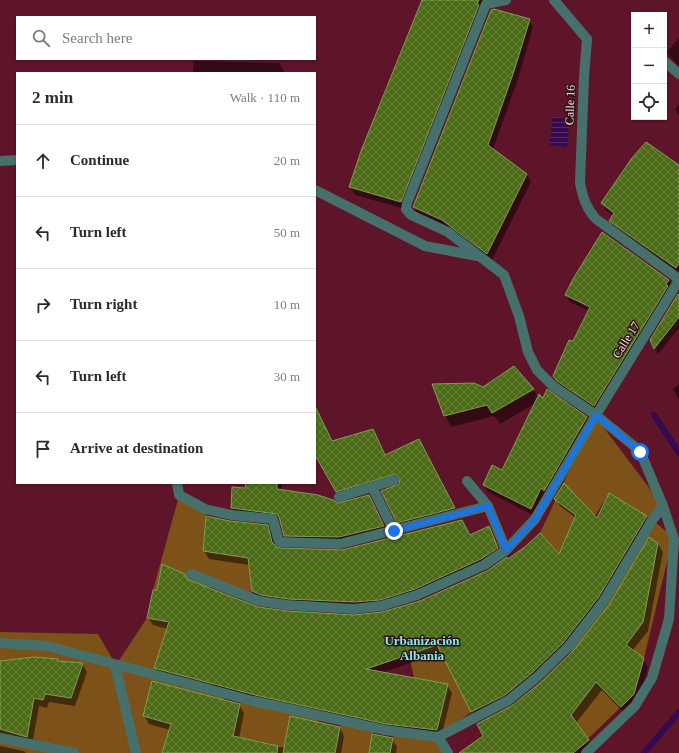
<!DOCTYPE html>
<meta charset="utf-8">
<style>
body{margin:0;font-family:"Times New Roman",serif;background:#f2f2f3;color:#2b2b33}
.controls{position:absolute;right:12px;top:12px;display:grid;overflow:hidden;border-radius:0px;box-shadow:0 1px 3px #0004}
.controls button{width:36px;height:36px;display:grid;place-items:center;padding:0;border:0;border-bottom:1px solid #e1e1e2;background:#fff;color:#2b2b33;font:20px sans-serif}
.stop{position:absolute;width:12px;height:12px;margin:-9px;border:3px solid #1a73e8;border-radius:50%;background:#fff}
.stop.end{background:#1a73e8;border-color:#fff;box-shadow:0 1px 4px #0008}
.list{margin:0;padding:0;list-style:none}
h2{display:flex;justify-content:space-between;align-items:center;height:52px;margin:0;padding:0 16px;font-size:17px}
h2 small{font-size:13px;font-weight:400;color:#7c7c81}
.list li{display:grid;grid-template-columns:26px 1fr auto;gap:12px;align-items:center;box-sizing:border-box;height:72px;padding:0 16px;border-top:1px solid #e1e1e2}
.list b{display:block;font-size:15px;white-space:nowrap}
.list em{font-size:13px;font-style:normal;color:#7c7c81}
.icon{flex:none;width:22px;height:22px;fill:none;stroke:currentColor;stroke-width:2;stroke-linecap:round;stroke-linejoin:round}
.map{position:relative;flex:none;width:679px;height:753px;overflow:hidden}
.search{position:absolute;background:#fff;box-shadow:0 1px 3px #0004;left:16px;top:16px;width:300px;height:44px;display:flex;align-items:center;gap:10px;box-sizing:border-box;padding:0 14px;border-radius:0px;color:#7c7c81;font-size:15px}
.panel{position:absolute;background:#fff;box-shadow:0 1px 3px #0004;left:16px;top:72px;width:300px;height:412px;border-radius:0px}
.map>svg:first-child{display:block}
.green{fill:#7d5218}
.water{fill:url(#water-rules)}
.shadow{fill:#0007}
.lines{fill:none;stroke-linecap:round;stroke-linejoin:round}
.stream{stroke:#350a4e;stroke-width:6}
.building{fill:url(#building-cross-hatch);stroke:#7f9f57}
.lane{stroke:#45706c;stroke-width:10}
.street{stroke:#45706c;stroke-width:10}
.route{stroke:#1a73e8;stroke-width:5}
.labels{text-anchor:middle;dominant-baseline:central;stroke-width:3;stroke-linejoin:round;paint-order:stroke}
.street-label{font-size:12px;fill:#fae7ea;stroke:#301017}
.neighbourhood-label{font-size:13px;font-weight:bold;fill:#81ebe3;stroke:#301017}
</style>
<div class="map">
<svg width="679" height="753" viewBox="0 0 679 753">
<defs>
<pattern id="water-rules" width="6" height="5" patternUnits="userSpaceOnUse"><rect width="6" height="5" fill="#350a4e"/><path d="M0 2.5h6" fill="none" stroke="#532e68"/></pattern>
<pattern id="building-cross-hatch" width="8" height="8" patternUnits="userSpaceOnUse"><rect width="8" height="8" fill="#4b6b17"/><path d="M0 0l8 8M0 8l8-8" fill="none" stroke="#668039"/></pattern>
</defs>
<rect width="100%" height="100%" fill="#5e1529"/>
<path class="green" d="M595,416L662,505L649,517L673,537L644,658L630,648L598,684L621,707L573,753L557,677L601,597L648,517L609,493L567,562L540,533Z
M179,496L206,510L203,551L248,558L252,593L193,574L210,586L207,600L153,590Z
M399,609L437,645L471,712L438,737L444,753H390L395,728L438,737L441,715L423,681L414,678Z
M147,618L222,633L212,686L226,690L218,733L233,736L242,694L273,700L281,647L320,657L309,708L321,711L311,753H271L272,744L233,736L230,753H0V632L98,634L116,665Z
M342,716L375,723L369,753H335Z"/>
<path class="water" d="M553,117L570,118L567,147L549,145Z"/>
<path class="shadow" d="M423,0H487L405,209L355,195L350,187Z
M529,20L533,27L518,79L493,149L527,174L531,182L492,260L418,214L414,207Z
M679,38V66L671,58L667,52Z
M194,61L279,63L285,73H193Z
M679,104V116L675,109Z
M679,167V274L614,227L610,221L613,216L606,210L602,203Z
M603,233L670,282L674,288L598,412L558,383L554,376L573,343L589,311L570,302L566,295Z
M679,294V328L658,354L651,340Z
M679,384V400L673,389Z
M483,388L533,389L538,398L587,418L591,425L535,516L488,492L484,485L502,472L536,403L500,424L494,416L451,427L445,415Z
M373,430L385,456L423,448L459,515L402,530L398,522L399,485L401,482L397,481L341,499L315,453V431L332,442Z
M247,483H282L281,491L338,504L372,503L388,534L344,545L289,543L285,535L281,521L237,516L232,508L246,489Z
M609,494L646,517L651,525L567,650L477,720L442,652L381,673L447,685L452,693L441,738L160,676L156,668L168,629L153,625L148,618L158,592L187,580L257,608L287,612L355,616L383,613L420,602L488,571L507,560L559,556L576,518L560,506L556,499L598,519Z
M230,522L267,526L272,534L276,548L342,551L470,536L489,528L502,556L384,607L258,599L253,591L249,565L209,559L204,551Z
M658,544L663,552L648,631L632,651L643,659L648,667L639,702L626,715L602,690L576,723L593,748L588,753H461L484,736L514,706L542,682L573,652Z
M34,658L58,660L59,663L82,664L87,672L75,706L49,702L47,708L39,706L32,745L0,742V662Z
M239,705L244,713L239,738L285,748L340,728L344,736L341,753H163L170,730L149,724L144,716Z
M392,739L397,747L396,753H370Z
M0,746L24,751L26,753H0Z"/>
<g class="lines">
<path class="stream" d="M654,415L679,453
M644,753L679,712"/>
</g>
<path class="building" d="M422,0H479L477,4L479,5L401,202L349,187L361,151Z
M494,9L530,19L514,71L488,145L527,174L487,254L442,220L413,207L491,10Z
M646,142L679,165V263L676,268L609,221L614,213L601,203L632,158Z
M602,232L669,280L666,284L668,286L594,406L557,381L553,376L569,340L573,341L590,307L565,295L573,279Z
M678,294L679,295V317L654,349L650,340Z
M514,366L534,389L492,413L487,405L444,416L432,384L474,383L483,387Z
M547,389L587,417L544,491L541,488L531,509L483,485L492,465L502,470L539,394L543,398Z
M315,406L332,441L373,429L385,455L419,439L455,508L397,523L381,491L399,484L400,478L395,474L336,492L315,455Z
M246,483H277V489L318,495L333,500L338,503L369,495L384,526L339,537L284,536L279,517L277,514L231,508L232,487L245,488Z
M564,483L597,518L609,493L647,516L598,598L563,643L533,672L505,695L471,712L437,645L366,669L448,684L437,730L386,724L255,695L154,668L169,622L147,618L153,590H157L162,564L185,574L186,578L189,580L258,607L287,611L354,615L382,612L420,601L487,571L507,557L508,559L526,546L540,533L559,554L576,515L554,499Z
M206,516L230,521L268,525L272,542L277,547L280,548L342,550L462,520L470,535L489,526L498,548L481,559L415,589L380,600L354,602L288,599L261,595L252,591L248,558L203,551Z
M649,537L658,543L643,622L626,645L644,658L634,694L621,707L596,682L571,715L589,740L573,753H459L483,736L477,724L513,705L541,682L573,651L609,605Z
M34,657L58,659L57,661L83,663L71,698L45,694L43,700L34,698L27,737L0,729V661Z
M152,681L240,704L233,736L278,746L277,753H162L171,724L143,716Z
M290,716L340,727L335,753H283Z
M372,734L393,738L390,753H369Z"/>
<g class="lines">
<path class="lane" d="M664,61L679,74
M467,481L488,506L506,550
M177,483L179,495L205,509L231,515L273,519L278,539L280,542L340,544L488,506
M372,487L394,531
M339,497L394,480
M191,574L259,601L287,605L354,609L381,606L417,595L484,565L506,550L535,519L596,415L640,451L663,506L674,539L669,619L652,678L635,706L586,753
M0,643L47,646L253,701L385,730L438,737L509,700L537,677L568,647L603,602L651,522L663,506
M115,665L136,753
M438,737L448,753"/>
<path class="street" d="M506,0L486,4L407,203L406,209L411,215L448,232L504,275L519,316L528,352L537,370L553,386L596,415L679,280
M554,0L587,39L584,77L580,183C583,198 586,208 596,219L679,279
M0,161L17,160
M315,190L425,246L477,256
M0,738L74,753"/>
</g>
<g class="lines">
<path class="route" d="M394,531L488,506L506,550L535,519L596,415L640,452"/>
</g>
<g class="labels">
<g class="street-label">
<text transform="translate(570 105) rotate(-88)">Calle 16</text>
<text transform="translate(626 340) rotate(-58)">Calle 17</text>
</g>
<g class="neighbourhood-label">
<text x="422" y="640">Urbanización<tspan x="422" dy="15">Albania</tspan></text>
</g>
</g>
</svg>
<div class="controls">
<button>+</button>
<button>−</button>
<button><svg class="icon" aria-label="locate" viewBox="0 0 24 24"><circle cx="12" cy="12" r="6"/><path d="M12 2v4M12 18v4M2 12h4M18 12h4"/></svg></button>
</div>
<div class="stop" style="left:640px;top:452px"></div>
<div class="stop end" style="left:394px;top:531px"></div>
<div class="search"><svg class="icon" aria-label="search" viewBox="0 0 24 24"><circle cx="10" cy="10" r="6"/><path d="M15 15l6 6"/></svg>Search here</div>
<section class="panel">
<h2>2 min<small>Walk · 110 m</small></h2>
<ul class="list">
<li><svg class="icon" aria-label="ahead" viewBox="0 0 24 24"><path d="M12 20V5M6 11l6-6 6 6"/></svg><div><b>Continue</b></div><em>20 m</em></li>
<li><svg class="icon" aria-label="left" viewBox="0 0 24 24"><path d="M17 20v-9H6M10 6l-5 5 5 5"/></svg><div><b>Turn left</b></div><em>50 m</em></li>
<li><svg class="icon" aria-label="right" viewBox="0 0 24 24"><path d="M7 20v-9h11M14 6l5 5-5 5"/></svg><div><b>Turn right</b></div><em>10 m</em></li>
<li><svg class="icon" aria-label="left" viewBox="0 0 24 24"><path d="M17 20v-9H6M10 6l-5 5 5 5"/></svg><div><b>Turn left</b></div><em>30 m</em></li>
<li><svg class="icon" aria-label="arrive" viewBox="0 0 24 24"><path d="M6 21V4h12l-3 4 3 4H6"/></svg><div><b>Arrive at destination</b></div></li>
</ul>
</section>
</div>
